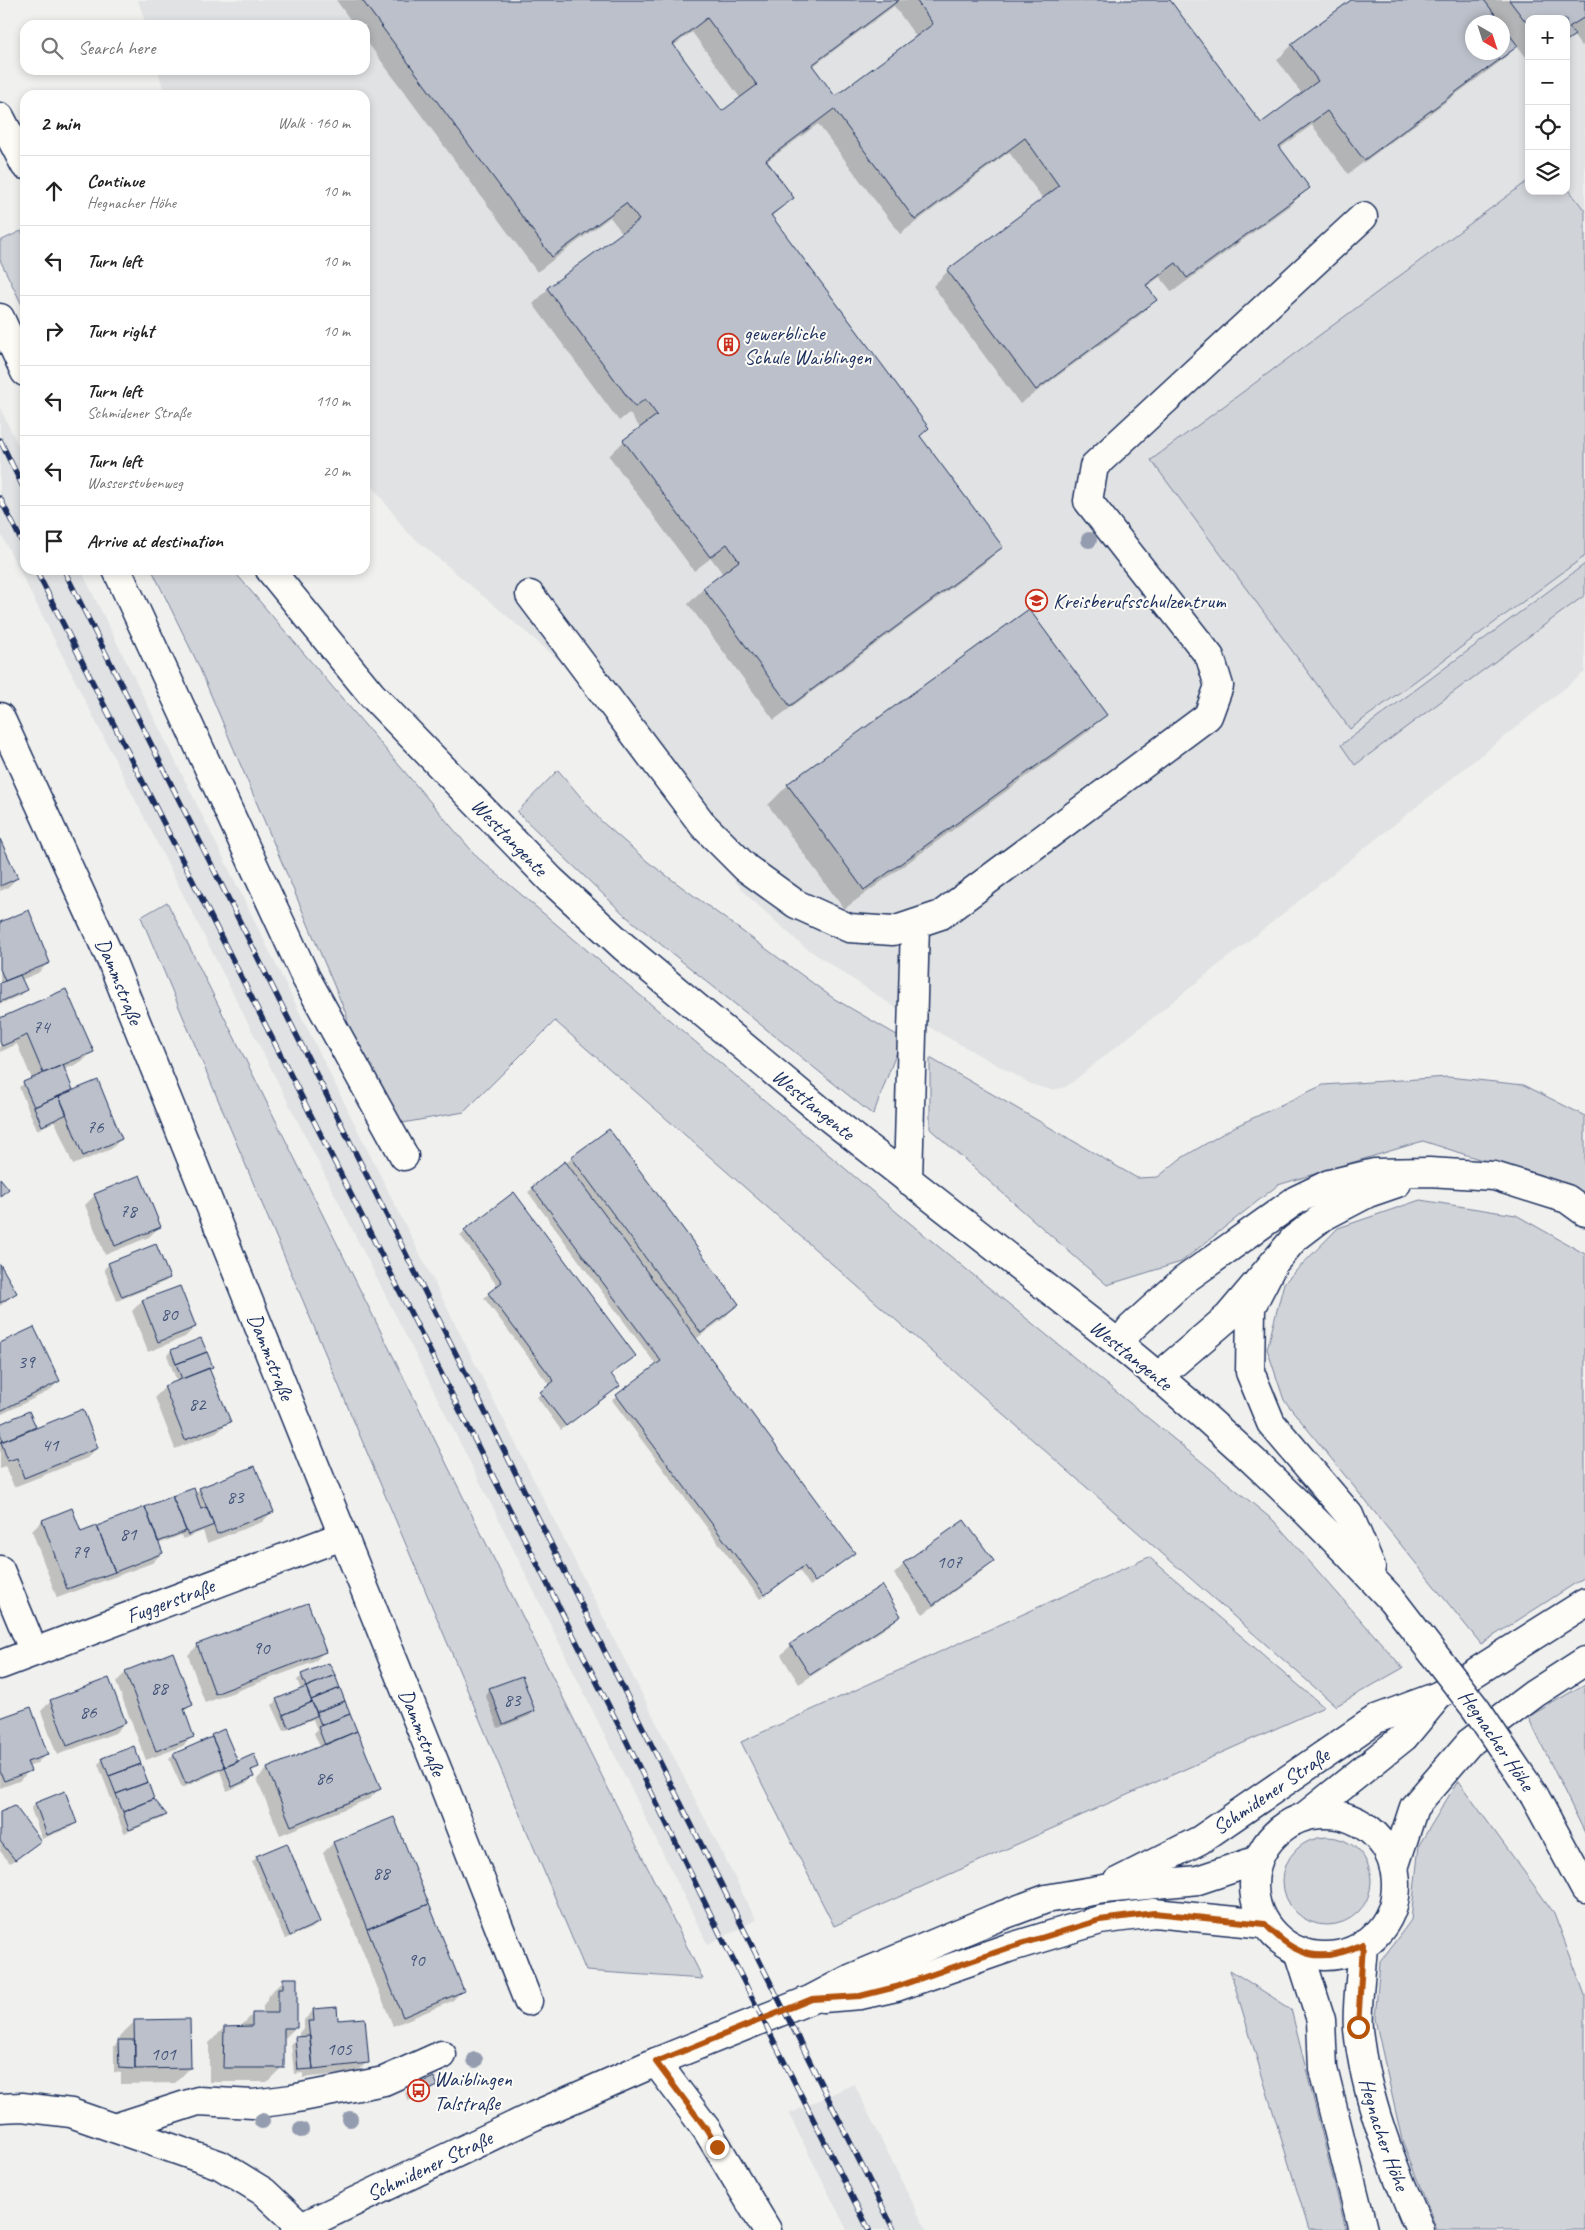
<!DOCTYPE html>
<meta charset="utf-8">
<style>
body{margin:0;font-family:Caveat,sans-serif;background:#f6f6f6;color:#222}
.controls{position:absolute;right:15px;top:15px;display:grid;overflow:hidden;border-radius:10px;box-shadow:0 2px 8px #0003}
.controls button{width:45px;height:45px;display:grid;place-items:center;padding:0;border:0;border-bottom:1px solid #e0e0e0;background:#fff;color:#222;font:25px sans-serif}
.compass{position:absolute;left:1465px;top:15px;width:45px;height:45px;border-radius:50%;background:#fff;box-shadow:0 2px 8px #0003;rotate:141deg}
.stop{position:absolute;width:15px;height:15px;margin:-11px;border:4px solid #b45309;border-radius:50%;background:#fff}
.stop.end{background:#b45309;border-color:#fff;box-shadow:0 1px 5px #0008}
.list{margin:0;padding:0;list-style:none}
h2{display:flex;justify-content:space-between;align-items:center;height:65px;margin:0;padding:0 20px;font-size:21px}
h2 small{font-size:16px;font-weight:400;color:#767676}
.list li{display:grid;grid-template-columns:32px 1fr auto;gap:15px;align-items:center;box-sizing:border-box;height:70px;padding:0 20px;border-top:1px solid #e0e0e0}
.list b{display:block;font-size:19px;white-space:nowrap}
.list p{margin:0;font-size:16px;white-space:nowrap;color:#767676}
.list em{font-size:16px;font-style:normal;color:#767676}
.icon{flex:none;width:28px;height:28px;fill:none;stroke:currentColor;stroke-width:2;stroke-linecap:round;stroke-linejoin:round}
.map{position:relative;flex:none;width:1585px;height:2230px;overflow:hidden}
.search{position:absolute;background:#fff;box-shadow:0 2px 8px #0003;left:20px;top:20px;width:350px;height:55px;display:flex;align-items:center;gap:12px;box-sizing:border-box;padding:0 18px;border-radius:15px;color:#767676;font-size:19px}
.panel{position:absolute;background:#fff;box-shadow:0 2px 8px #0003;left:20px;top:90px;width:350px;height:485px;border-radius:15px}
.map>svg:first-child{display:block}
.built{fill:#e0e2e3;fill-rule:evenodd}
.green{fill:#d0d3d8;stroke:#76819b}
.shadow{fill:#0003;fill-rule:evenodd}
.building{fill:#bbc0ca;stroke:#1b2f5e;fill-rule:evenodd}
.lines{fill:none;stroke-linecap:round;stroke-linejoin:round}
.minor-casing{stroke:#1b2f5e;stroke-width:31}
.major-casing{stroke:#1b2f5e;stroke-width:31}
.minor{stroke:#fdfcf7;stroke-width:28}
.major{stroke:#fdfcf7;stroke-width:28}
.rail-casing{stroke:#1b2f5e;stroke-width:5.5}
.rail{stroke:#fdfcf7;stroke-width:4;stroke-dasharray:11;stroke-linecap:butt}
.major-bridge-casing{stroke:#1b2f5e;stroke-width:31;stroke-linecap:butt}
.major-bridge{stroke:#fdfcf7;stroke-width:28}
.tree{fill:#949caf}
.route{stroke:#b45309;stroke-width:6}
.labels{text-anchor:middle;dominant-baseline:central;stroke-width:4;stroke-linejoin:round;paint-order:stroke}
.number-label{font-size:19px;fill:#435379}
.poi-label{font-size:21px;fill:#1b2f5e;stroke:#fdfcf7;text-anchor:start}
.street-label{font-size:21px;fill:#1b2f5e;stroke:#fdfcf7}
</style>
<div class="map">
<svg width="1585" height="2230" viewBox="0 0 1585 2230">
<rect width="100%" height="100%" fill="#f0f0ee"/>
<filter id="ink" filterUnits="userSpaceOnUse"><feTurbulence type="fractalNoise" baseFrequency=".02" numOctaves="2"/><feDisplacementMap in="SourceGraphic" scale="10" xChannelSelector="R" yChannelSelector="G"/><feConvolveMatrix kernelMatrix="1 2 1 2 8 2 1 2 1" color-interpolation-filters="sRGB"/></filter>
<g filter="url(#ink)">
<path class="built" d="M138,0H1585V672L1066,1087L1052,1090L1033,1085L902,1012L803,946L750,898L697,838L572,671L406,531L365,476V95H165L158,70H365V25H146ZM1529,19H1566V191H1529ZM1472,22H1502V52H1472Z
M0,408L25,459V570H81L375,1165L756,1920L708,1945L497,1516L0,532Z
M854,2084L926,2230H847L789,2114Z"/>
<path class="green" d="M1529,180V191H1566V186L1585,211V556L1350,729L1151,460Z
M21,231L25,237V311L0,260V241Z
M1585,564V595L1355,765L1341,745Z
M152,570H233L478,858L900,1215L1274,1521L1403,1668L1336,1706L555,1021L464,1112L397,1124L347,1024V1016L197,662Z
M558,770L601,821L648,862L833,998L902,1038L873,1115L628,918L517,812Z
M167,902L703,1979L586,1971L141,917Z
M930,1058L1137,1178L1158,1177L1180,1159L1234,1127L1323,1085L1448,1077L1524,1085L1585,1116V1193L1423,1141L1278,1185L1181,1262L1107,1285L930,1129Z
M1420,1200L1516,1215L1585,1254V1577L1481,1644L1284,1400L1267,1349L1284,1283L1338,1228Z
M1149,1557L1324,1707L834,1926L741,1742Z
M1585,1684V1833L1528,1717Z
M1458,1781L1554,1913L1585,1995V2230H1437L1402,2140L1375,2019L1380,1962L1411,1920L1419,1845Z
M1283 1881a44 44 0 1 1 88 0a44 44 0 1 1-88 0Z
M1230,1970L1291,2009L1346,2230H1309Z"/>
<path class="shadow" d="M336,0H1169L1261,124L1302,94L1277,60L1292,45L1353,0H1585V44L1581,46L1573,35L1566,42V19H1529V61L1517,45L1501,61L1348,174L1312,125L1279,149L1308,188L1293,203L1172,292L1160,277L1146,287L1155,300L1140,315L1020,404L933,286L948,271L1043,199L1009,152L900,234L818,124L766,162L792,198L771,217L919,437L1001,547L986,562L774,720L688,604L703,589L723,574L711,558L694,571L609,456L624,441L641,429L629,413L619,421L533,304L548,289L623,234L610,217L537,272L365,39V25H354ZM894,6L917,38L835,98L812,67ZM1472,22H1502V52H1472ZM692,32L741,99L722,113L673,46Z
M1105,715L1085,734L844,909L768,805L788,785Z
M0,842L17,878L7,888L0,891Z
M0,923L48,963L38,973L21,980L25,990L21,995L0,1004Z
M0,1019L92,1052L82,1062L63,1070L71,1090L66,1094L121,1139L111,1149L73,1165L55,1121L37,1130L19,1087L32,1079L17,1044L0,1052Z
M609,1130L738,1304L723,1319L696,1339L849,1557L810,1586L799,1570L760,1599L612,1400L657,1366L528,1192Z
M514,1194L629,1361L610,1375L618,1386L561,1430L537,1397L550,1386L484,1298L498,1287L460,1235Z
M95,1195L159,1227L149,1237L105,1255L85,1205Z
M109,1264L169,1278L164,1282L117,1301L104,1269Z
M0,1267L15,1293L0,1306Z
M180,1287L195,1327L185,1337L148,1352L132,1311L142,1301Z
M200,1339L208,1369L229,1421L219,1431L175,1449L155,1397L165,1387L177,1382L167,1355L171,1351Z
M0,1345L59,1381L49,1391L0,1415Z
M0,1425L34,1427L30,1432L97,1448L87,1458L14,1487L6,1467L0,1469Z
M193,1489L195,1494L200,1489L272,1512L262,1522L207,1543L203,1531L183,1539L181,1535L158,1544L162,1553L152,1563L57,1598L32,1531L42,1521L72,1510L80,1533Z
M992,1561L982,1571L923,1614L894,1574L904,1564Z
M900,1615L890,1625L799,1684L781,1655L791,1645Z
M198,1645L324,1652L314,1662L205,1703L188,1655Z
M329,1664L379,1789L369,1799L280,1835L257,1779L267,1769L320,1747L314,1733L317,1730L313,1719L284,1731L272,1705L277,1700L301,1690L297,1680L302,1676Z
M126,1672L192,1704L184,1712L193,1736L183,1746L146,1760L116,1682Z
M490,1689L534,1711L529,1716L498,1728L485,1694Z
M51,1701L125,1723L115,1733L57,1755L41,1711Z
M0,1719L46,1754L36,1764L28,1767L29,1771L19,1781L0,1788Z
M212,1736L238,1764L258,1766L251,1772L253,1777L248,1782L227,1791L220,1771L182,1788L169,1759L174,1755L207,1741Z
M103,1759L153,1800L166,1815L161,1819L124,1833L98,1764Z
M35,1804L76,1823L71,1827L42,1839L31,1809Z
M0,1813L35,1845L10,1863L0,1851Z
M393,1818L462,1991L452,2001L393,2026L323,1853L333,1843Z
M257,1857L318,1922L314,1927L285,1939L252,1862Z
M284,1980L296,2027L282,2041V2067L267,2082H209V2043L224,2028H239L253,2014H263V2005L268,2000V1995Z
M314,2010L337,2022L367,2062L357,2072L303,2078V2073L294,2074L291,2043L299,2038V2033L304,2027V2020Z
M135,2021L190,2068L175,2083L121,2084V2073L114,2072V2046L120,2041V2036Z
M436,2086L432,2090L408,2101L405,2093L410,2089Z"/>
<path class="building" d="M362,0H899L812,65L835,96L933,24L916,0H1170L1261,123L1318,81L1291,44L1351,0H1484L1501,22H1472V52H1502V25L1518,46L1364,160L1327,111L1279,146L1310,188L1187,278L1176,263L1146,285L1157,300L1036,390L947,270L1059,186L1025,138L915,220L834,109L766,160L794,198L771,215L929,428L920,436L1003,547L790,706L703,588L739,561L727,544L710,557L623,440L657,415L645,399L635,407L547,288L639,220L626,203L552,257ZM707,18L757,85L722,111L673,44Z
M1509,0H1585V17L1569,27L1575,35L1566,41V19H1529V26Z
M1029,609L1107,715L864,890L787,784Z
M0,839L18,878L0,886Z
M29,910L50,963L5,981L0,969V922Z
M20,975L27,990L0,1002V983Z
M66,989L94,1052L43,1073L27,1035L2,1046L0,1042V1018Z
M63,1065L73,1090L34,1107L23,1082Z
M98,1080L122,1139L83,1156L59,1096Z
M59,1096L67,1114L42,1126L34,1107Z
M609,1129L739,1304L701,1333L571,1157Z
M565,1161L855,1553L815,1582L804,1566L765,1595L616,1395L661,1361L532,1187Z
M140,1175L161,1227L115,1246L94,1194Z
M0,1178L9,1189L0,1196Z
M514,1192L636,1356L611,1374L620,1386L566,1426L540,1392L554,1381L488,1293L502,1282L464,1230Z
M156,1244L170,1278L122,1297L108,1263Z
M0,1264L17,1293L0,1303Z
M180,1286L196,1327L158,1342L142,1300Z
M34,1327L60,1381L0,1411V1343Z
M201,1338L207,1352L176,1364L171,1350Z
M207,1352L213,1367L182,1379L176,1364Z
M209,1368L231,1422L185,1440L164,1386Z
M83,1409L98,1448L24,1478L17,1458L8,1461L1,1442Z
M29,1411L36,1427L3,1441L0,1433V1424Z
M255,1466L274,1512L217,1534L199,1488Z
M194,1488L201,1509L207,1507L214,1525L188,1535L172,1496Z
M172,1496L186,1531L158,1542L145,1507Z
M145,1507L163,1553L115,1572L97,1526Z
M72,1508L81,1532L97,1526L115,1572L67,1589L42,1520Z
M964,1520L994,1561L933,1605L903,1563Z
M882,1585L901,1616L810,1675L790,1644Z
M308,1603L326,1652L215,1694L197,1644Z
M173,1652L193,1705L184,1709L194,1737L156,1751L125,1671Z
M329,1663L335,1675L306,1687L301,1674Z
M335,1675L340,1688L311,1700L306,1687Z
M522,1676L535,1711L503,1724L489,1688Z
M109,1678L126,1723L67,1746L50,1700Z
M306,1687L312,1702L283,1715L276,1699Z
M340,1688L345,1701L316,1712L311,1700Z
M345,1701L350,1714L321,1725L316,1712Z
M312,1702L318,1715L289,1728L283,1715Z
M31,1707L48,1755L27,1762L31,1771L4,1781L0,1771V1718Z
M350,1714L357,1731L325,1745L318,1727Z
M224,1729L238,1762L225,1767L211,1735Z
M357,1731L381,1789L291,1826L267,1768Z
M212,1737L225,1767L186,1784L173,1754Z
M134,1746L141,1764L109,1776L102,1758Z
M254,1754L259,1767L251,1770L254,1777L232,1787L225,1767Z
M141,1764L148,1782L116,1794L109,1776Z
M148,1782L154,1799L123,1812L116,1794Z
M65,1791L77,1823L47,1835L35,1803Z
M154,1799L167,1815L129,1830L123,1812Z
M15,1806L41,1841L15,1860L0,1841V1812Z
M394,1817L429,1904L367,1929L333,1842Z
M287,1843L320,1922L290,1936L256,1856Z
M429,1904L464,1991L403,2017L367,1929Z
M283,1978H297V2028H284V2068H223L224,2027L252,2026V2013H278V1989H283Z
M337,2007L338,2020L365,2018L369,2063L313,2069L308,2021H314L313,2009Z
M190,2019L191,2068L135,2069L134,2020Z
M310,2036L313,2069L298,2070L295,2037Z
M118,2040H135V2069L119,2068Z
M434,2077L438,2086L413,2097L409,2088Z"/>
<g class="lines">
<defs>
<g id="minor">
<path d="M0,117L25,165"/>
<path d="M0,318L25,372"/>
<path d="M117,570L306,978L404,1156"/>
<path id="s1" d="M270,570L372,695L551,880L624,947L832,1120L1119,1344"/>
<path d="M530,595L703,825L746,868L796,904L849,928L893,931L941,915L1208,716L1219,686L1210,657L1088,501L1094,466L1363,217"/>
<path id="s2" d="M0,717L112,962L444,1786L528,2001"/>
<path d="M908,1180L915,924"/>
<path d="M0,1570L34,1652"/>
<path id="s3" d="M0,1665L342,1536"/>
<path id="s4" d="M1117,1882L1200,1840L1376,1719L1438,1696"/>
<path d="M823,1998L860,1995L896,1987L1008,1948L1100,1920L1154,1913L1265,1924"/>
<path d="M656,2062L707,2130L767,2230"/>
<path d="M0,2108L22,2107L71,2113L220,2165L264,2192L301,2227"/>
<path d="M114,2128L198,2101L253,2104L292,2099L384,2081L442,2055"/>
<path id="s5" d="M295,2230L534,2116L656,2062L812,1999L852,1978L995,1918L1046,1899L1104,1889L1198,1880L1258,1860"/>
</g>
<g id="major">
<path d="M1273,1264L1251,1307L1250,1372L1271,1423L1349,1515L1371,1567"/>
<path d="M1159,1376L1228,1317L1294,1239L1324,1216L1368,1193L1397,1183"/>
<path d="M1392,1600C1308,1509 1216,1423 1119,1344L1131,1328L1184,1280L1296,1200L1329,1184L1374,1173L1429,1172L1494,1176L1567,1199L1585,1212"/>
<path d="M1534,1795L1585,1889"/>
<circle cx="1325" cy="1885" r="71"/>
<path d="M1304,1817L1404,1737L1438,1696L1585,1603"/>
<path d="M1394,1868L1414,1807L1469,1743L1534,1694L1585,1661"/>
<path id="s6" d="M1363,1944C1362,1970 1356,2004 1358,2029C1365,2098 1393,2167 1420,2230"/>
<path d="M1299,1951L1321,2020L1323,2069L1363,2230"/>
</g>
</defs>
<use href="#minor" class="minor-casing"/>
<use href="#major" class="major-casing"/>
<use href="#minor" class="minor"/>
<use href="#major" class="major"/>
<defs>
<path id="rail" d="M0,440L25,491
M0,498L25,548
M36,570L623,1734L723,1940L869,2230
M64,570L894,2230"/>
</defs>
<use href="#rail" class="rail-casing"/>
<use href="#rail" class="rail"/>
<defs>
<g id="major-bridge">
<path id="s7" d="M1392,1600L1476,1709L1534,1795"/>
</g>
</defs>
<use href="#major-bridge" class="major-bridge-casing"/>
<use href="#major-bridge" class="major-bridge"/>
</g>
<g class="tree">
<circle cx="1089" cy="540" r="8"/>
<circle cx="475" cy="2060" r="8"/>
<circle cx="350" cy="2119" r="8"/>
<circle cx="262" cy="2121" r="8"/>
<circle cx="301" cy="2130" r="8"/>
</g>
</g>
<g class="lines" filter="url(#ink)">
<path class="route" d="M717,2147L707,2130L656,2062L812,1999L860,1996L896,1987L1008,1948L1100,1920L1154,1913L1265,1924C1296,1958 1322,1964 1363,1944L1358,2027"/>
</g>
<defs>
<symbol id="building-ring" viewBox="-11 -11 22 22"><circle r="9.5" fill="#fdfcf7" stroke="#c8321e" stroke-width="1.5"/><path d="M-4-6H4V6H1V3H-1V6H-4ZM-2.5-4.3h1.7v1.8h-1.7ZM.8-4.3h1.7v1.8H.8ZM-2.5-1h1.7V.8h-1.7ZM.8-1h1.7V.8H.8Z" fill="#c8321e"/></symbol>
<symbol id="school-ring" viewBox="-11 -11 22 22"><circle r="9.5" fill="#fdfcf7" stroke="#c8321e" stroke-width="1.5"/><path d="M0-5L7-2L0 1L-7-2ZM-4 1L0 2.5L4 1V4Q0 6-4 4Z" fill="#c8321e"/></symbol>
<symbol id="bus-ring" viewBox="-11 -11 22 22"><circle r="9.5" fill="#fdfcf7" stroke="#c8321e" stroke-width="1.5"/><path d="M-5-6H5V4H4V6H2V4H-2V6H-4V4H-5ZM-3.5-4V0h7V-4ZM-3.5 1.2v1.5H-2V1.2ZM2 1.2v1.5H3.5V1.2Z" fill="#c8321e"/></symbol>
</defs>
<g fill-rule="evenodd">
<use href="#building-ring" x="716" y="332" width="25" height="25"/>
<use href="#school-ring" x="1024" y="588" width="25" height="25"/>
<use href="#bus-ring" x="406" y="2078" width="25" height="25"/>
</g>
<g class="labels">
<g class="number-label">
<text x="41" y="1027">74</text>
<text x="95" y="1127">76</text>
<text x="128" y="1211">78</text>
<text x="169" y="1314">80</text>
<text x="26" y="1362">39</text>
<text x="197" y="1404">82</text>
<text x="50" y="1445">41</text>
<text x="235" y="1497">83</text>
<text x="128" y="1534">81</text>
<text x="80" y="1552">79</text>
<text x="949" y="1562">107</text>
<text x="261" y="1648">90</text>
<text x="159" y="1688">88</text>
<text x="512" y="1700">83</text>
<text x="88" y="1712">86</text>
<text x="324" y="1778">86</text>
<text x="381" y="1873">88</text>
<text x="416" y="1960">90</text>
<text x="339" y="2049">105</text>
<text x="163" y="2054">101</text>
</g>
<g class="poi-label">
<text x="744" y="333">gewerbliche<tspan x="744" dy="24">Schule Waiblingen</tspan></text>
<text x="1053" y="601">Kreisberufsschulzentrum</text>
<text x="434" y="2079">Waiblingen<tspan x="434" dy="24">Talstraße</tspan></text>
</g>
<g class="street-label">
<text stroke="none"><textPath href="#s1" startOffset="359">Westtangente</textPath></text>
<text stroke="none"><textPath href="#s2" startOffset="290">Dammstraße</textPath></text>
<text stroke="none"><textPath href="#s1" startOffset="764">Westtangente</textPath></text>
<text transform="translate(1131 1355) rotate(39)">Westtangente</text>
<text stroke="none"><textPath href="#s2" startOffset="695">Dammstraße</textPath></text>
<text stroke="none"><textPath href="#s3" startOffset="182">Fuggerstraße</textPath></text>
<text stroke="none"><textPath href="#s2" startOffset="1100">Dammstraße</textPath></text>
<text stroke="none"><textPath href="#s7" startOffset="175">Hegnacher Höhe</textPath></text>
<text stroke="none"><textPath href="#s4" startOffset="179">Schmidener Straße</textPath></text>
<text stroke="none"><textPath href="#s6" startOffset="194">Hegnacher Höhe</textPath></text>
<text stroke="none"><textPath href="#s5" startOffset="149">Schmidener Straße</textPath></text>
</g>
</g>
</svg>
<div class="controls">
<button>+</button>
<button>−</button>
<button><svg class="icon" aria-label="locate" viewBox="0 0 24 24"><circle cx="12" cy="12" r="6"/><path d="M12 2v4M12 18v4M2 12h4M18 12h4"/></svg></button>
<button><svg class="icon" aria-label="layers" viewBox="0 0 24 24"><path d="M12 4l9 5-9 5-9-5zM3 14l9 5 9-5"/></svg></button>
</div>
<svg class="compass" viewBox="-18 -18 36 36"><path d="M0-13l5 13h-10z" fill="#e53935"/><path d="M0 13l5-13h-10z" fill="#767676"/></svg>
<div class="stop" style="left:1358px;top:2027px"></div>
<div class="stop end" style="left:717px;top:2147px"></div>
<div class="search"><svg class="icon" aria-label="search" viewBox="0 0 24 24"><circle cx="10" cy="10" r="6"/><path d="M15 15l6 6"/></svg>Search here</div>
<section class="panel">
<h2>2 min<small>Walk · 160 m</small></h2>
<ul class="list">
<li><svg class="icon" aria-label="ahead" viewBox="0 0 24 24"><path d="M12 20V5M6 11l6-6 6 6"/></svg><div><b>Continue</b><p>Hegnacher Höhe</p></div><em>10 m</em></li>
<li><svg class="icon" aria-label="left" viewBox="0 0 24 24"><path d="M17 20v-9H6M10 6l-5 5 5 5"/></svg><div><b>Turn left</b></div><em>10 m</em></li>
<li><svg class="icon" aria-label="right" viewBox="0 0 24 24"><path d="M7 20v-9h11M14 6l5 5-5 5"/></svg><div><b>Turn right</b></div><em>10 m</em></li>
<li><svg class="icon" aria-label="left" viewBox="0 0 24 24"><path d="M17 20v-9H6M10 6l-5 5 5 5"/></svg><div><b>Turn left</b><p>Schmidener Straße</p></div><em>110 m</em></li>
<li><svg class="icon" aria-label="left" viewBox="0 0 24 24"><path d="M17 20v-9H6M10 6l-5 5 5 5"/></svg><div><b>Turn left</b><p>Wasserstubenweg</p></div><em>20 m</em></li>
<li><svg class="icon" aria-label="arrive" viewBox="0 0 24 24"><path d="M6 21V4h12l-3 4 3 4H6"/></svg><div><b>Arrive at destination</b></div></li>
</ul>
</section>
</div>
